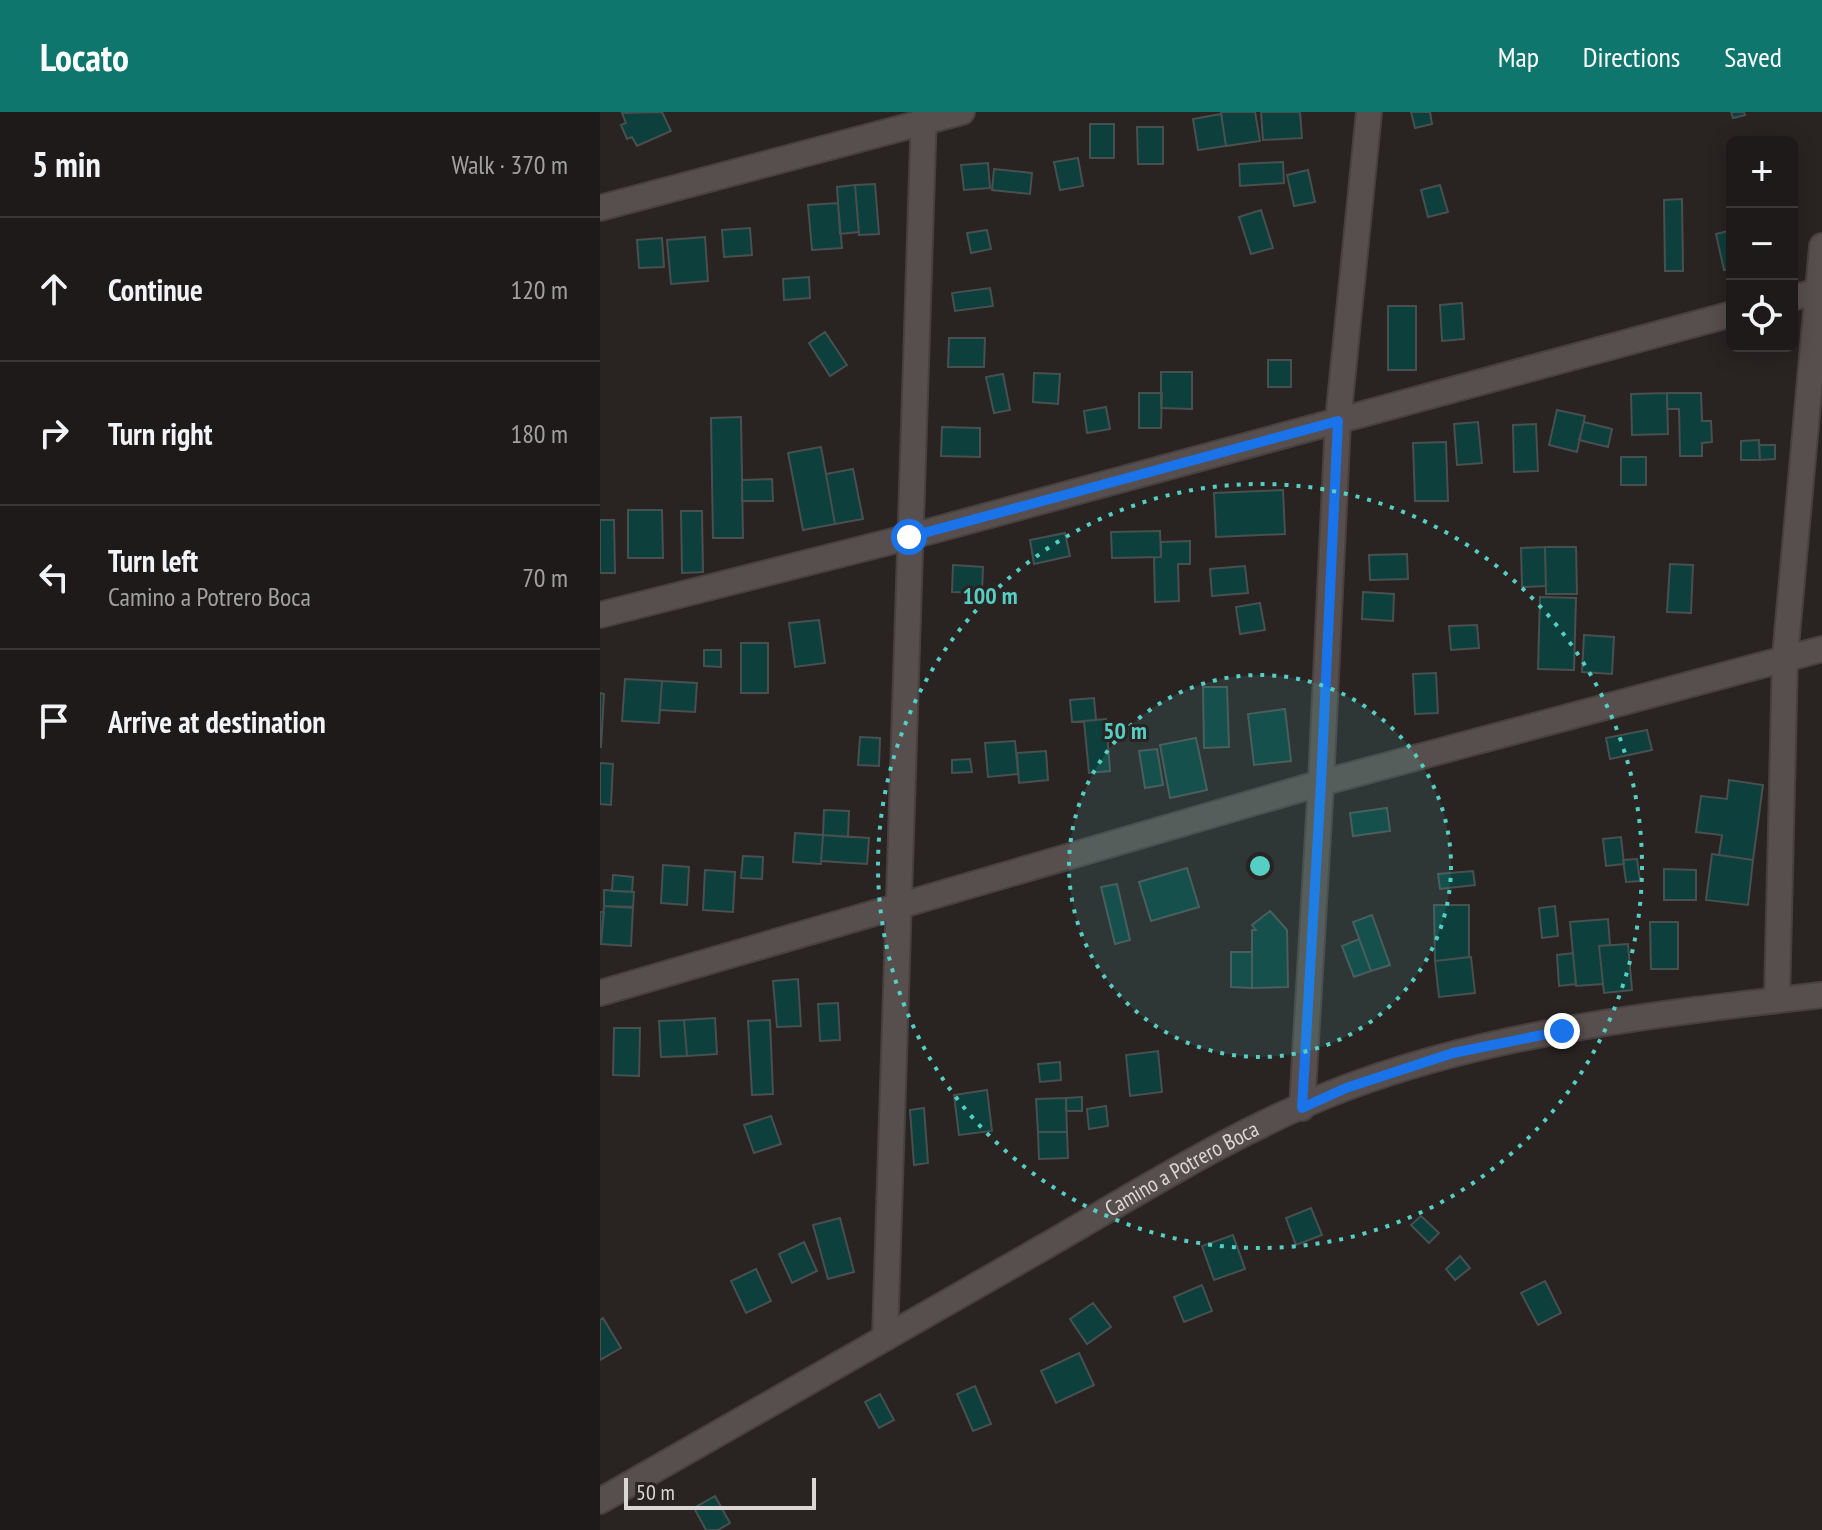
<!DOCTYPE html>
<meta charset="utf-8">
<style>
body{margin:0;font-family:"PT Sans Narrow",sans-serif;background:#272323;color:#f1f3f6}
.controls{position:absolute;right:24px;top:24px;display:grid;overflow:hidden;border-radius:12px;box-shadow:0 4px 20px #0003}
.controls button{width:72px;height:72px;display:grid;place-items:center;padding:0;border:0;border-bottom:2px solid #3c3839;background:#1f1a1a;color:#f1f3f6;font:40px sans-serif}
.scale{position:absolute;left:24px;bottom:20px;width:192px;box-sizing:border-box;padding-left:8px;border:4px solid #dbd7d6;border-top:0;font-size:22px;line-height:28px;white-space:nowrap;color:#dbd7d6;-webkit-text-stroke:6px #292322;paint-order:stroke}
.stop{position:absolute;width:24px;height:24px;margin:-18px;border:6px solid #1a73e8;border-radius:50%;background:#fff}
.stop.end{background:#1a73e8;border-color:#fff;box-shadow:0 2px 8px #0008}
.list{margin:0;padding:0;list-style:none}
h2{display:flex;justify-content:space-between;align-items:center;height:104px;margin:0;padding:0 32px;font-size:34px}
h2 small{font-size:26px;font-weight:400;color:#a1a1a2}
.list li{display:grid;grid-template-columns:52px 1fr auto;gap:24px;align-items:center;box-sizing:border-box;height:144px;padding:0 32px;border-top:2px solid #3c3839}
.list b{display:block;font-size:30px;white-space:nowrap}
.list p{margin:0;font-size:26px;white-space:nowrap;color:#a1a1a2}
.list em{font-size:26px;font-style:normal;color:#a1a1a2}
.icon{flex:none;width:44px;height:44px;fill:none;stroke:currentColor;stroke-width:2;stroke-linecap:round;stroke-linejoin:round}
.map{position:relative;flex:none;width:1222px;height:1418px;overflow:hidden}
header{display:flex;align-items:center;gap:48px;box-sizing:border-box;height:112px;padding:0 40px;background:#0f766e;color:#fff}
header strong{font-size:38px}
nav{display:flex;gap:44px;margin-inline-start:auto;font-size:28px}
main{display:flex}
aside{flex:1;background:#1f1a1a}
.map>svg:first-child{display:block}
.building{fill:#0d3f3c;stroke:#48504f;stroke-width:2}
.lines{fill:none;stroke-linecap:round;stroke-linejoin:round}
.minor-casing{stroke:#464140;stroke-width:28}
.minor{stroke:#574f4e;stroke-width:24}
.route{stroke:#1a73e8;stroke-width:10}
.ring{fill:none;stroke:#55cec4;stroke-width:4;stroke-dasharray:4 8}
.labels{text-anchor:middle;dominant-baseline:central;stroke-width:6;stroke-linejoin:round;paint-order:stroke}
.street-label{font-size:22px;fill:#dbd7d6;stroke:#292322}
.centre{fill:#55cec4;stroke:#292322;stroke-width:4}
.ring-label{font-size:24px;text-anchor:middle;font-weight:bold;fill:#55cec4;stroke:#292322;stroke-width:6;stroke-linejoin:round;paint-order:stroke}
</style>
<header>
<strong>Locato</strong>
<nav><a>Map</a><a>Directions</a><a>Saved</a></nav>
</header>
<main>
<aside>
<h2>5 min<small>Walk · 370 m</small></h2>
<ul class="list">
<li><svg class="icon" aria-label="ahead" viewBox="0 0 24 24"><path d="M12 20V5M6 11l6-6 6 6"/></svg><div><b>Continue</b></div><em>120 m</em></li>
<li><svg class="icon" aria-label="right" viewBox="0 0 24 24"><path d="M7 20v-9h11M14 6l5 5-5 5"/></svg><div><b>Turn right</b></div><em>180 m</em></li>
<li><svg class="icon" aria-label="left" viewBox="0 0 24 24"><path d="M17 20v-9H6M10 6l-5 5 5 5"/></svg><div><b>Turn left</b><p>Camino a Potrero Boca</p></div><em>70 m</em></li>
<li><svg class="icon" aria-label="arrive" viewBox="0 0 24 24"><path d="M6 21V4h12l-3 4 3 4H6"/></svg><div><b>Arrive at destination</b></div></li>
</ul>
</aside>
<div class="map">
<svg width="1222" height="1418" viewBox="0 0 1222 1418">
<rect width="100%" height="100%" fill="#292322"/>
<path class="building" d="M62,0L71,19L37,34L32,25L27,27L21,13L26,11L22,1Z
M621,0H655L660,29L626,34Z
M661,0H700L702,26L663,28Z
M811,0H830L832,12L815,16Z
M1131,0H1144L1145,3L1133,6Z
M621,2L626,34L598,38L593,7Z
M490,12H514V46H490Z
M537,15H563V52H538Z
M478,46L483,74L460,78L454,50Z
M683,50L684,71L640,74L639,52Z
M388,51L390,76L364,78L361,53Z
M394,57L432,61L430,82L392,78Z
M708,58L715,90L694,94L687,63Z
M275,72L279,122L259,123L255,73Z
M255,73L259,120L240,122L237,75Z
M840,73L848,100L828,105L821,78Z
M1082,87L1083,159H1065L1064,88Z
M238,91L242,136L212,138L208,93Z
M661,98L673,136L651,142L639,105Z
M150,116L152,143L124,145L122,118Z
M387,118L391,137L371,141L367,121Z
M1132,118V156L1124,158L1116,122Z
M105,125L108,169L71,172L67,128Z
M62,126L64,155L39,156L37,128Z
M209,165L210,186L184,188L183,167Z
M390,176L393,194L355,199L352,181Z
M862,191L864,227L842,229L840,193Z
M788,194H816V258H788Z
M225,220L247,253L230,264L209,231Z
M349,226H385L384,255H348Z
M668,248H691V275H668Z
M561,260H592V297L561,296Z
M434,261L460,262L458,292L433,290Z
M403,262L410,298L394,301L386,265Z
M539,281H562L561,316H539Z
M1067,281H1101L1102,309H1111L1112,330L1102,331V344H1080L1079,297H1067Z
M1067,281L1068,322L1032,323L1031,282Z
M506,295L510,317L487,321L484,299Z
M957,298L985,304L977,340L949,333Z
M141,305L143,426H113L111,306Z
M878,310L882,351L857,353L854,312Z
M984,310L1012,317L1008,335L979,328Z
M936,312L938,359L914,360L913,313Z
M342,315L380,316V345L341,344Z
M1159,328L1160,348H1141V329Z
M846,330L848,389H815L813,331Z
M1159,333H1175V347L1160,348Z
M221,335L235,412L203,418L188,341Z
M1021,345H1046V373H1021Z
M253,357L263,407L235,412L226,362Z
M172,367L173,389H142V368Z
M683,378L685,422L616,425L614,381Z
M28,398H62L63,446H28Z
M81,399H102L103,460L82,461Z
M0,408H14L15,461H0Z
M560,419L561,445L512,446L511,420Z
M465,421L470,444L434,452L430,428Z
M590,429V452H578L579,489L555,490L554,446L561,445V430Z
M945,435L946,474L922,475L921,436Z
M945,435H976L977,482H946Z
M807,442L808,467L770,468L769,443Z
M1070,452L1093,453L1091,501L1067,500Z
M353,453L383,455L382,481L352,480Z
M645,454L648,481L612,484L610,457Z
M763,480L794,482L793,509L762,507Z
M940,485L976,486L974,558L938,557Z
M660,491L665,518L640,522L636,495Z
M219,508L225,551L195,555L189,511Z
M877,513L879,536L851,538L849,514Z
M984,523L1014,525L1012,562L982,560Z
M141,531H168V581H141Z
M104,538H121V555L104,554Z
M836,561L838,601L815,602L813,562Z
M25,567L62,569L59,611L22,609Z
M62,569L97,571L95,600L60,598Z
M603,575H627L629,635L604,636Z
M0,581L4,582L1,635H0Z
M494,586L496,608L472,610L470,588Z
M685,597L691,649L654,653L648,602Z
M506,607L510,659L489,661L484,609Z
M1047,618L1052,638L1010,647L1006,626Z
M260,625L280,626L279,654L258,653Z
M596,626L607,678L570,686L560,633Z
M415,629L418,662L388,665L385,631Z
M557,637L563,673L545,676L539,639Z
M446,639L448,668L419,671L417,641Z
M370,647L372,660L352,661V648Z
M0,651L13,652L11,693L0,692Z
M1129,668L1163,673L1153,748L1119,743L1122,723L1096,720L1101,684L1127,687Z
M787,696L790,719L753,724L750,701Z
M224,698L249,699L248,725L223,723Z
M195,721L223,723L221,752L193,750Z
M223,723L269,726L267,752L221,749Z
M1021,725L1024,752L1006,754L1003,727Z
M1112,742L1153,748L1148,793L1106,788Z
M143,744L163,745L162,767L141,766Z
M1037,747L1040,769L1026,770L1023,748Z
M63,753L89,755L87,793L61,791Z
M587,756L599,795L551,809L539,770Z
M1064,757L1096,758V788H1064Z
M105,758L135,760L133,800L103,798Z
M873,759L875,773L840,777L838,762Z
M13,763L33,765L32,780L12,779Z
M517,772L530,828L515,832L501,775Z
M4,778L34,780L33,796L4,794Z
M834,793H869V845L835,849Z
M4,794L33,795L31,834L1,832Z
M955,794L958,824L942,826L939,796Z
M670,799L687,818L688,875L652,876V818H656L652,813Z
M0,800H4L1,832H0Z
M772,803L790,853L771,859L753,810Z
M1008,807L1010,833L999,834L1003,872L976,874L970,810Z
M1050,810H1078V857H1051Z
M759,827L771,859L754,865L742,834Z
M1028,832L1032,878L1004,881L999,834Z
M631,840H652V876L631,875Z
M973,841L976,872L959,874L957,843Z
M871,845L875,881L839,885L835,849Z
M198,867L201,914L177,915L173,869Z
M238,891L240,928L220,929L218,892Z
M115,906L117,942L87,944L84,908Z
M84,908L87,944L61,945L59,909Z
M170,908L173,982L152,983L148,909Z
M14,916H40L39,964L13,963Z
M558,939L562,980L530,984L526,943Z
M460,950L461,968L440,970L438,952Z
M387,978L392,1019L359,1023L354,983Z
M482,985V999H466V986Z
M466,986L467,1020H438L436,987Z
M506,994L508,1014L489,1017L487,997Z
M324,996L328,1051L314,1053L310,998Z
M171,1004L181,1032L154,1041L144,1013Z
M438,1020H467L468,1046L439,1047Z
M711,1096L722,1123L696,1133L686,1106Z
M821,1104L839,1121L829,1131L811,1113Z
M240,1106L254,1160L228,1167L213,1113Z
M633,1123L645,1157L614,1168L602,1134Z
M204,1130L217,1159L192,1171L179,1142Z
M860,1144L870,1156L855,1168L846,1157Z
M156,1157L171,1189L146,1201L131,1169Z
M945,1169L961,1201L938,1213L921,1181Z
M602,1173L612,1199L584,1210L574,1185Z
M493,1191L511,1215L487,1232L470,1207Z
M3,1206L21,1236L0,1248V1208Z
M479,1241L494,1273L456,1291L441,1259Z
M375,1274L391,1312L373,1319L357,1282Z
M280,1282L294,1308L279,1316L265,1290Z
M115,1384L130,1411L118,1418H106L94,1396Z"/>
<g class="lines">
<defs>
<g id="minor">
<path d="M0,96L362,0"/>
<path d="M1192,186L1222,178"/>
<path d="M0,503L309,425L1132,202"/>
<path d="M0,881L721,671L1222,537"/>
<path d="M1177,888L1185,545L1222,134"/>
<path d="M702,996L721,671L738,309L769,0"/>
<path d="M285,1226L324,0"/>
<path id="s1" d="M0,1389C148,1304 296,1219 444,1135C543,1078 641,1015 748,975C899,919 1063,901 1222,883"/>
</g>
</defs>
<use href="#minor" class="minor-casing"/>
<use href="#minor" class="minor"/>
</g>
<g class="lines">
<path class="route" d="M309,425L738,309L721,671L702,996L746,976L853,941L962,919"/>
</g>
<circle cx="660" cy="754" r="191" fill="#55cec4" fill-opacity=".12"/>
<g class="ring">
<circle cx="660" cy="754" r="191"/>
<circle cx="660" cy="754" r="382"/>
</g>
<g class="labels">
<g class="street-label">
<text stroke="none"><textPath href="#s1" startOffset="670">Camino a Potrero Boca</textPath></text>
</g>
</g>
<circle cx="660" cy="754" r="12" class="centre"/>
<g class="ring-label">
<text x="390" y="492">100 m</text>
<text x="525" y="627">50 m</text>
</g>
</svg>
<div class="controls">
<button>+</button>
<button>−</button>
<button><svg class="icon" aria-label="locate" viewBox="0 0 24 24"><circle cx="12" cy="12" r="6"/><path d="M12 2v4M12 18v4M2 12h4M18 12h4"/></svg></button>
</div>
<div class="scale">50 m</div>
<div class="stop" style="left:309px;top:425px"></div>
<div class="stop end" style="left:962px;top:919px"></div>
</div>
</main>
